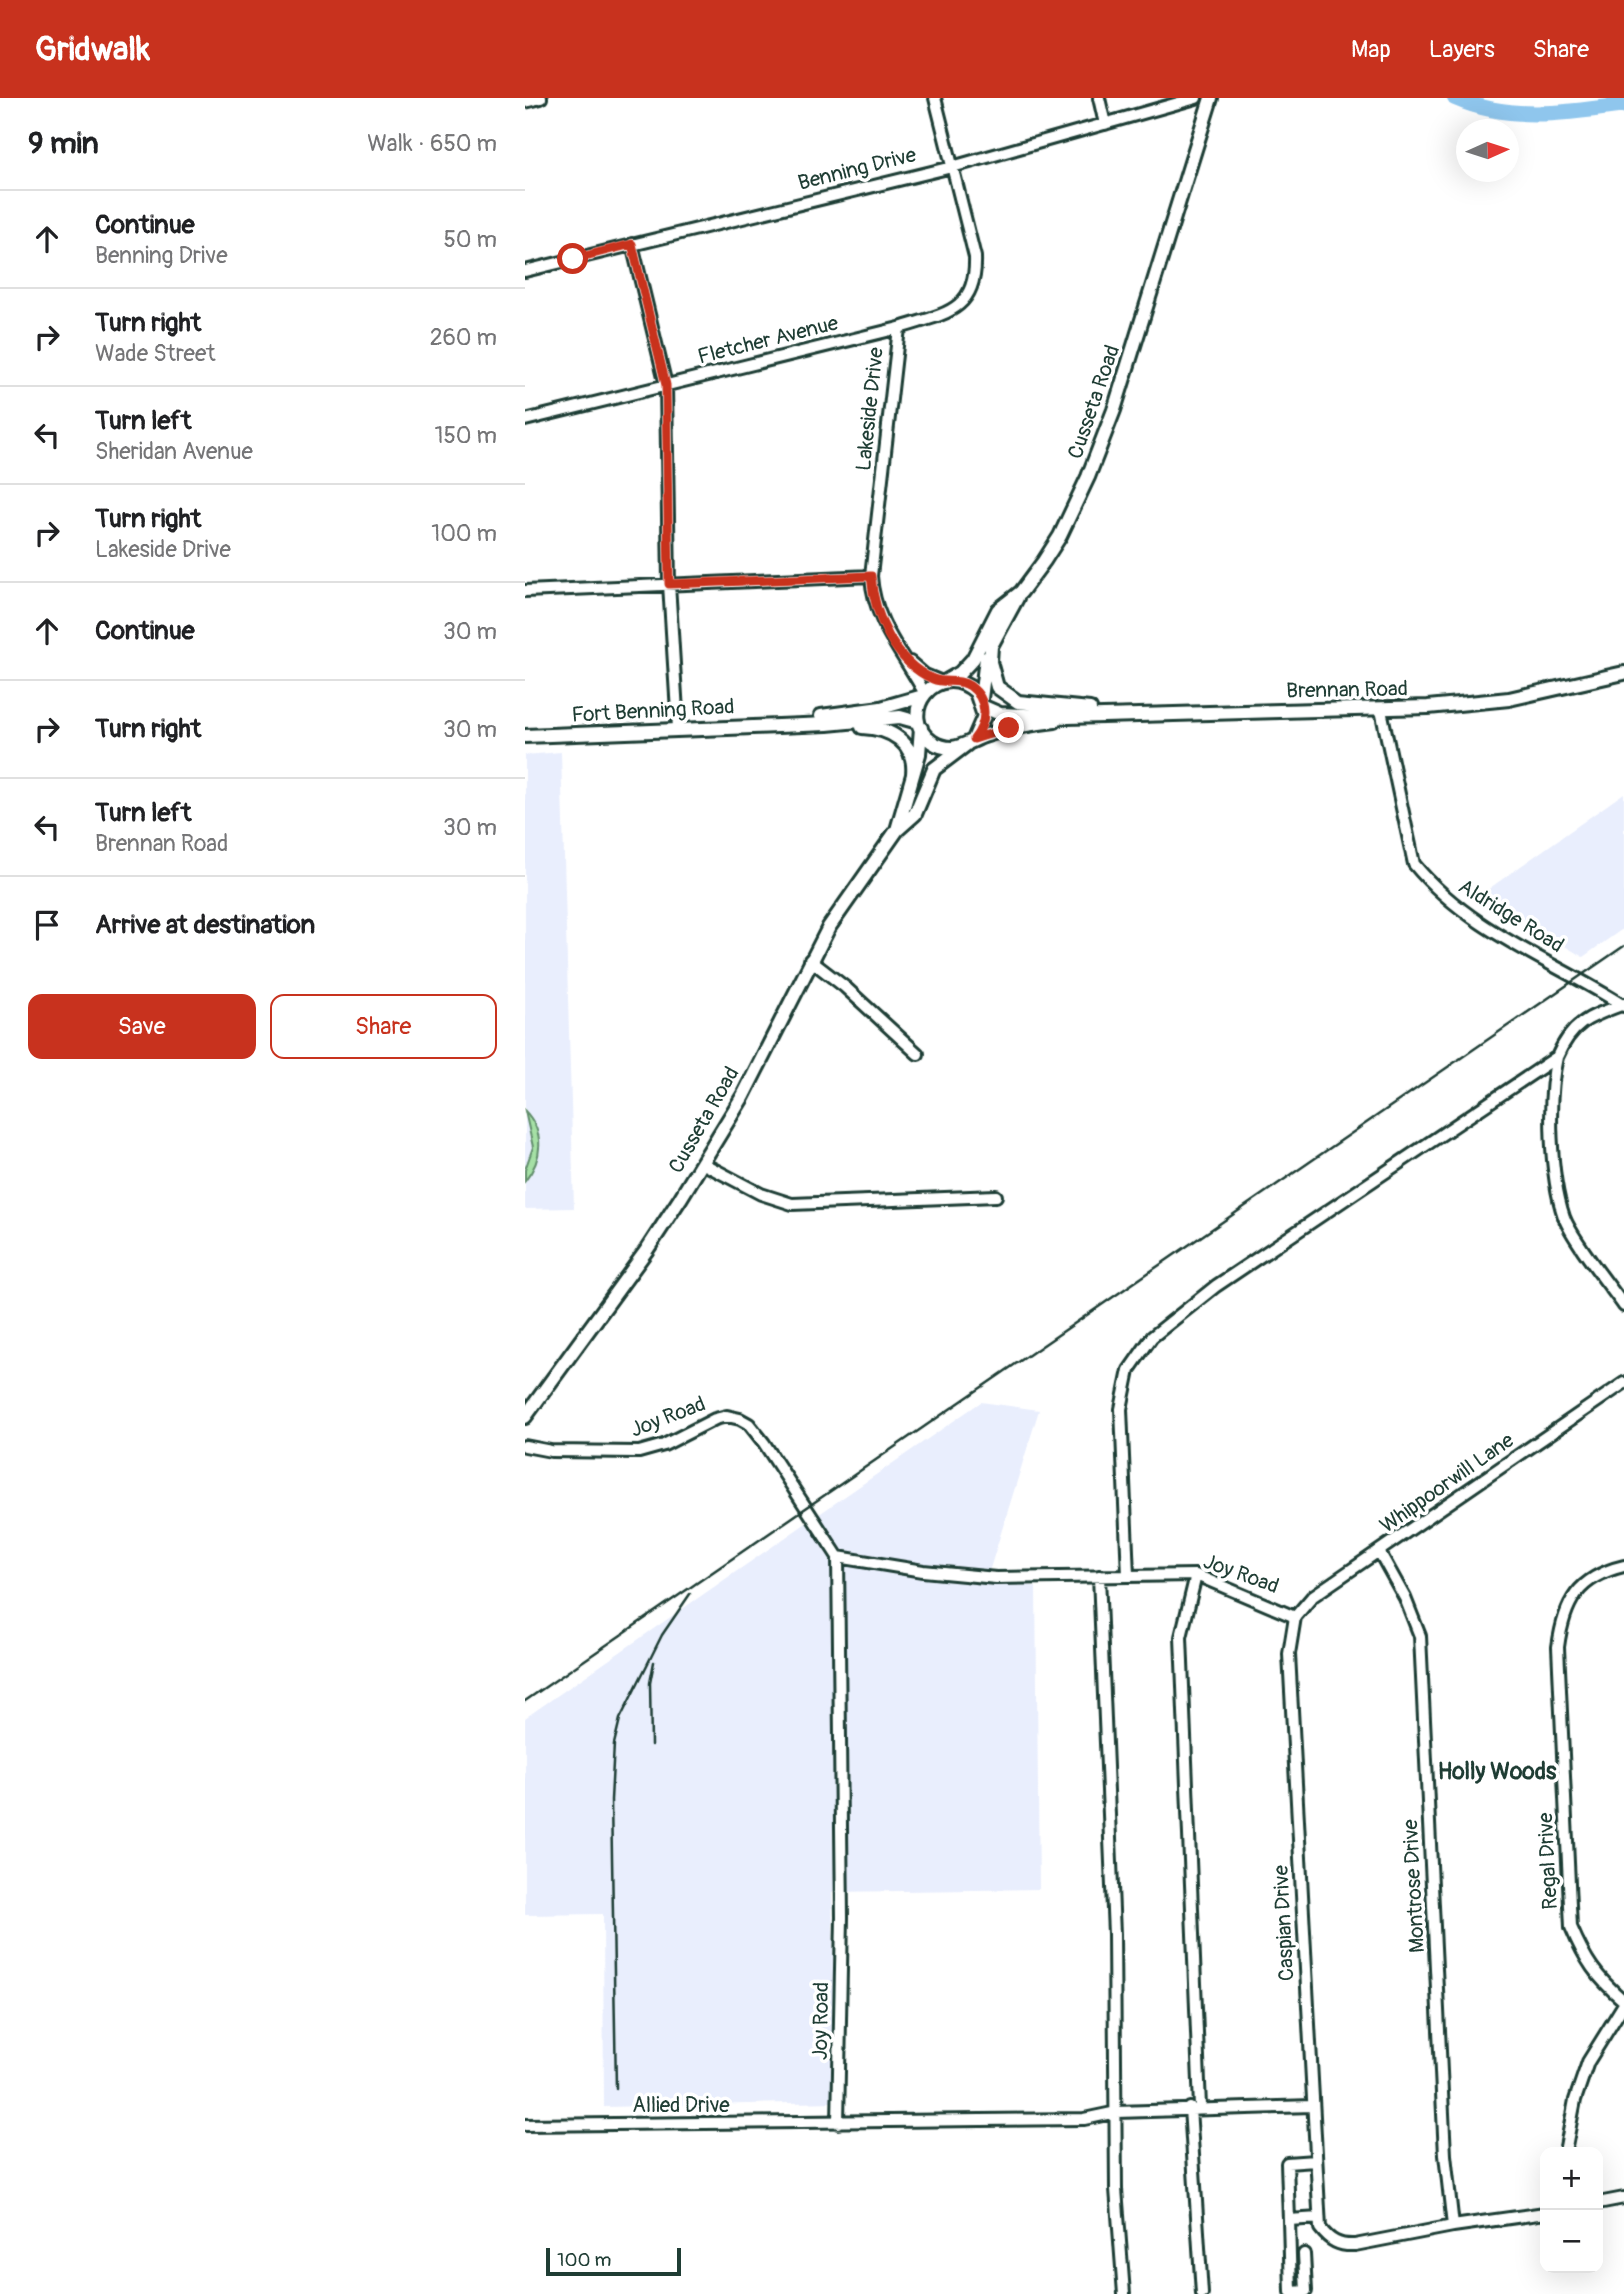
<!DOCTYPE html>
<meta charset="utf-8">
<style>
body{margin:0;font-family:Pangolin,sans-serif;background:#f6f6f6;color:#202124}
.controls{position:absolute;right:21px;bottom:21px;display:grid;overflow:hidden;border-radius:14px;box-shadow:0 7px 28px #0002}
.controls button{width:63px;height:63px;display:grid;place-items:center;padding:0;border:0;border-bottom:2px solid #e0e0e0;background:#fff;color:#202124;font:35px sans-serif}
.compass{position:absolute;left:931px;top:21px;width:63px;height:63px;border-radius:50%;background:#fff;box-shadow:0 7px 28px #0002;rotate:87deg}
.scale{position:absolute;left:21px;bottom:18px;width:135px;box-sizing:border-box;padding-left:7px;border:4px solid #1f3d34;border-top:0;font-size:19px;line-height:24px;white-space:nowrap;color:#1f3d34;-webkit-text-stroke:5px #fff;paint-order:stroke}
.stop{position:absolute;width:21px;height:21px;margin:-16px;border:5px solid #c8321e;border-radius:50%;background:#fff}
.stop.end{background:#c8321e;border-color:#fff;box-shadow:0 2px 7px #0008}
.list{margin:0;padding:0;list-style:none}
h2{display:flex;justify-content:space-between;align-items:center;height:91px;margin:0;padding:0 28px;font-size:30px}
h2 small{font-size:23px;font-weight:400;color:#757577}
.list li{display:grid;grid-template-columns:46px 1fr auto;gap:21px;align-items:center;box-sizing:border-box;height:98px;padding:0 28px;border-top:2px solid #e0e0e0}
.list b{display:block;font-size:26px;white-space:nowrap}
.list p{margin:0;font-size:23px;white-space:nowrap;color:#757577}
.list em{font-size:23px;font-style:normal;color:#757577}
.actions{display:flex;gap:14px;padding:21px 28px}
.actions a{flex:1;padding:16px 0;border:2px solid #c8321e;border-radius:14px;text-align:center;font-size:24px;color:#c8321e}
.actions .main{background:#c8321e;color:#fff}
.icon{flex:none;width:38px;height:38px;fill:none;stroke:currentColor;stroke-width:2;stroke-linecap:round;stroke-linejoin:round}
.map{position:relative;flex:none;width:1099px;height:2196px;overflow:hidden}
header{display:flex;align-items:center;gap:42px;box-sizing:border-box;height:98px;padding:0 35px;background:#c8321e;color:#fff}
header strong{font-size:33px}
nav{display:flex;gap:38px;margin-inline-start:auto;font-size:24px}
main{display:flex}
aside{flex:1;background:#fff}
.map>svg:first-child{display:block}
.built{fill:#e9eefd}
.green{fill:#a5e0a5;stroke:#628e6c;stroke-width:2}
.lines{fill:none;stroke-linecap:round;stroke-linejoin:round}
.river{stroke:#8fc6ed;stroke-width:16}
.minor-casing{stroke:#1f3d34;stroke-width:16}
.tertiary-casing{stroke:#1f3d34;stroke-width:18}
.minor{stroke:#fff;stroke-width:10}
.tertiary{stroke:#fff;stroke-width:12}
.rail{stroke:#1f3d34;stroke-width:2.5}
.route{stroke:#c8321e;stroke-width:9}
.labels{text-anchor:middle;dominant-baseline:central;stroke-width:7;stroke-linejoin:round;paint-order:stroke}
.street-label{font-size:21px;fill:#1f3d34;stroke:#fff}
.neighbourhood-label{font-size:23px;font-weight:bold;fill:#1f3d34;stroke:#fff}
</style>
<header>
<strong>Gridwalk</strong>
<nav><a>Map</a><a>Layers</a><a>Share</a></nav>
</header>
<main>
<aside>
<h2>9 min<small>Walk · 650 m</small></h2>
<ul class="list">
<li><svg class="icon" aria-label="ahead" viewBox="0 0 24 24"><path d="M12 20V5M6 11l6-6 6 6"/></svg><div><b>Continue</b><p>Benning Drive</p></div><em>50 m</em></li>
<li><svg class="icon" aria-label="right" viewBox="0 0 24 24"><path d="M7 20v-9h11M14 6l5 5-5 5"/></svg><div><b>Turn right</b><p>Wade Street</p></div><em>260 m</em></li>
<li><svg class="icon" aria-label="left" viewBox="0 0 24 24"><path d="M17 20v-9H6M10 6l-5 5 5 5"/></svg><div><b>Turn left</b><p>Sheridan Avenue</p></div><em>150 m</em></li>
<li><svg class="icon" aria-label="right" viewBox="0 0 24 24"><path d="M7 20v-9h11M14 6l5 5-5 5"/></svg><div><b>Turn right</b><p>Lakeside Drive</p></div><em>100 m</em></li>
<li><svg class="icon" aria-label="ahead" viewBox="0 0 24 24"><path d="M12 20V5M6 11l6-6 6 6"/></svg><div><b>Continue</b></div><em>30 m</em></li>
<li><svg class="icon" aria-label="right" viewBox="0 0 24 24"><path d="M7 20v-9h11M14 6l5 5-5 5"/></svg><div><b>Turn right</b></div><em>30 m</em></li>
<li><svg class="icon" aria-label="left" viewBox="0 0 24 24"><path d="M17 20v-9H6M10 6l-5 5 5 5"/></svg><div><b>Turn left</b><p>Brennan Road</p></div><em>30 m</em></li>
<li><svg class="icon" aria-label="arrive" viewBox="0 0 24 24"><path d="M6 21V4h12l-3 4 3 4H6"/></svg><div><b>Arrive at destination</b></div></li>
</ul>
<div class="actions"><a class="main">Save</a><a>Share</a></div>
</aside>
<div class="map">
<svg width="1099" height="2196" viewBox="0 0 1099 2196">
<rect width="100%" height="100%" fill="#fff"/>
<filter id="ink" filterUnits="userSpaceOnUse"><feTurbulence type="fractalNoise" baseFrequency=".0143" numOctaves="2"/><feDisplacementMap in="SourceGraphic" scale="14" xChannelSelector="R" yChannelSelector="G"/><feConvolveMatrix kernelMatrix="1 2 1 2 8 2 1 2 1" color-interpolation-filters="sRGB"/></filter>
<g filter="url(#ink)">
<path class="built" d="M36,654L49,1110L0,1111V657Z
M1099,695V830L1058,859L955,797Z
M456,1304L514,1312L463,1477L511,1489L514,1791L307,1794L312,2004L79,2009L78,1816L0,1817V1620Z"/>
<path class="green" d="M0,1013C20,1034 18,1061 0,1083V1072L8,1049Z"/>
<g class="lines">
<path class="river" d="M930,0C985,24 1042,15 1099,7"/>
<defs>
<path id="minor" d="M574,0L580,26
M0,4L16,0
M107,146L141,287L144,486L153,630
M0,173L427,69L671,0
M0,322L374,230
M0,493L346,478
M385,564L400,577L417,584
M400,596C379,556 349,525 346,478L374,230C418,216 452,214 450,159L410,0
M856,612L889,766C945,834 1027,862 1099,908
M285,862L320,889L393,956
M1032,959C1022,1001 1025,1078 1039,1119C1047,1141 1084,1187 1099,1208
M177,1065L236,1096L267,1106L471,1098
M0,1348L26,1353L114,1354L139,1347L190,1321L202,1318L215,1321L224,1326L239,1345L313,1459L317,1819L313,2025
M855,1455L880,1500L895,1538L920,2057L928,2128
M313,1459L398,1473L471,1480L671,1477L770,1519
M1099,1468C1053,1479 1039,1504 1033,1549L1046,1829C1060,1862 1071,1879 1099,1903
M603,1477L596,1311L604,1272L627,1239L691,1188L1032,959C1047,924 1064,919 1099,906
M671,1477L656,1539L675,2009
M574,1478L589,1836L591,2091L599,2196
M770,1519L764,1556L795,2130C805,2143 814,2148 830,2147L928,2128L1020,2115
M770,1519L788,1498L1099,1285
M665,2010L677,2196
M0,2027L559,2021L592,2014L787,2008
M1040,2054L1050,2002L1063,1964L1099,1906
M790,2063L762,2065L764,2122L794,2120
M1073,2105L1099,2100
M764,2122L766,2194L781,2193L779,2156"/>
<path id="tertiary" d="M492,500L466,548L465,564L472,589L493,604L565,611
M421,583L435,575L448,561L473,512L496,494L519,463L535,438L563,379L589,312L686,0
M456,601L461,560
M459,609L475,616L543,619L903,609L984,601L1099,575
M296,618L356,610L398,598
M337,629C365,630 391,644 388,676
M0,638L302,626L375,619L393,624
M449,641L459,618L451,594C412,559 369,617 407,644C413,648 420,650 427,650C440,649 450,640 462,637C485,629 506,626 530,623
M372,732L394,656L396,630
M0,1319L121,1153L155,1101L218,998L304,829L372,732L390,716L409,671L442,646"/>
</defs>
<use href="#minor" class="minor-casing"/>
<use href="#tertiary" class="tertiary-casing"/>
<use href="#minor" class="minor"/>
<use href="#tertiary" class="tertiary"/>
<path class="rail" d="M0,1603L1099,848
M126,1647L125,1585L129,1564
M91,1990L86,1702L89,1646L95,1621L137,1537L165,1496"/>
</g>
</g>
<g class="lines" filter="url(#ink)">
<path class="route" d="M48,161L107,146L141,287L144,486L346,478C349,517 369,564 408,581C420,586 433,580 445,588C464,602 462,625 449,641L484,630"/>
</g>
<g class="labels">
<g class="street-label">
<text transform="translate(332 71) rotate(-14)">Benning Drive</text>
<text transform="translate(243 242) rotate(-14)">Fletcher Avenue</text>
<text transform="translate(569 304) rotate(-71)">Cusseta Road</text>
<text transform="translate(345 311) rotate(-84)">Lakeside Drive</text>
<text transform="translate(822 592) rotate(-1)">Brennan Road</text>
<text transform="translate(128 613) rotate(-3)">Fort Benning Road</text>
<text transform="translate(986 818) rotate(32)">Aldridge Road</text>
<text transform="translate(179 1022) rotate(-60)">Cusseta Road</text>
<text transform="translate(143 1319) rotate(-21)">Joy Road</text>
<text transform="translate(922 1385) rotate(-35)">Whippoorwill Lane</text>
<text transform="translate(716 1476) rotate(20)">Joy Road</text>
<text transform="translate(1023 1763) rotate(-93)">Regal Drive</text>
<text transform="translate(889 1788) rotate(-93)">Montrose Drive</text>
<text transform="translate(759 1825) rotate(-93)">Caspian Drive</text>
<text transform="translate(296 1923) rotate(-89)">Joy Road</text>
<text x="156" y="2007">Allied Drive</text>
</g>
<g class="neighbourhood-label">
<text x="972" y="1673">Holly Woods</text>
</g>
</g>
</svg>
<div class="controls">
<button>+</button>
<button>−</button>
</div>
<svg class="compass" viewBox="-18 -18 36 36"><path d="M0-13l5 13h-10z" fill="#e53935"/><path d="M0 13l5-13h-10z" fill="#757577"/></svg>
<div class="scale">100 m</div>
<div class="stop" style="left:48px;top:161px"></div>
<div class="stop end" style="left:484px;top:630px"></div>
</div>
</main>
